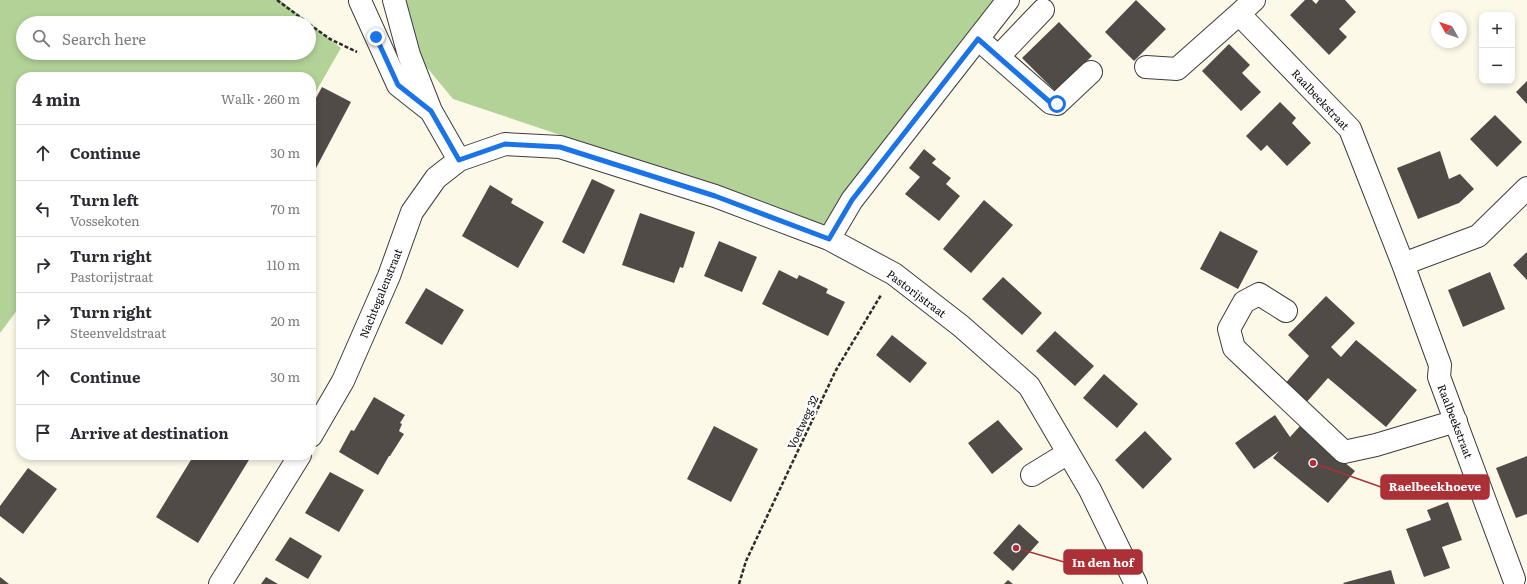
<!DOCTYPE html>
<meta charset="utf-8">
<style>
body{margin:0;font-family:Literata,serif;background:#f7f7f7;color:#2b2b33}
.controls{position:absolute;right:12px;top:12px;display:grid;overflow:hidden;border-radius:8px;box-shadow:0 2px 6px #0003}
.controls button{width:36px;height:36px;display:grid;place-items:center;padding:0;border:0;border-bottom:1px solid #e1e1e2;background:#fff;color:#2b2b33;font:20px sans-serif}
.compass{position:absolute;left:1431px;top:12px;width:36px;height:36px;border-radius:50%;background:#fff;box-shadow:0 2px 6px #0003;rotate:310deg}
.stop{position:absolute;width:12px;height:12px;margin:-9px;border:3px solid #1a73e8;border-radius:50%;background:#fff}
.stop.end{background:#1a73e8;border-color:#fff;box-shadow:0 1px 4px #0008}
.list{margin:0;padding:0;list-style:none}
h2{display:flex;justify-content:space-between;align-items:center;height:52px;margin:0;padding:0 16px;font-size:17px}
h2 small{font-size:13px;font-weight:400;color:#7c7c81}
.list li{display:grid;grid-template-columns:26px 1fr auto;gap:12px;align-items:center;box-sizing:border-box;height:56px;padding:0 16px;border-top:1px solid #e1e1e2}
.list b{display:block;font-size:15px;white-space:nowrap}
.list p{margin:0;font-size:13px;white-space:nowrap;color:#7c7c81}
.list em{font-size:13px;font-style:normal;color:#7c7c81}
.icon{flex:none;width:22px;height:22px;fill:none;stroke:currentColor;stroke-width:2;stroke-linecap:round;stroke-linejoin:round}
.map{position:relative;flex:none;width:1527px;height:584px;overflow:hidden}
.search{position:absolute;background:#fff;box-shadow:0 2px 6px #0003;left:16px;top:16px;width:300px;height:44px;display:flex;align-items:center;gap:10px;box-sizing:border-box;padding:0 14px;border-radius:22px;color:#7c7c81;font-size:15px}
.panel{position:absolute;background:#fff;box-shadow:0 2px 6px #0003;left:16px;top:72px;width:300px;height:388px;border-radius:16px}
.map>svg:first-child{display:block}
.forest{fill:#b2d298;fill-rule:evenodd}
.building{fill:#514b47}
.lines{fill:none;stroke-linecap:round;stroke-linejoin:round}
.minor-casing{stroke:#3d3d3d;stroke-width:24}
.path{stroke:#2c2c2c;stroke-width:2.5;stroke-dasharray:4 2;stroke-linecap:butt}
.minor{stroke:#fff;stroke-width:22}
.route{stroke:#1a73e8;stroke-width:5}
.labels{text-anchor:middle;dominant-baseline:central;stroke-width:4;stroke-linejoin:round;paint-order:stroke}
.street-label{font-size:11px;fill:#0a0a0a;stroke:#fff}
.leader{fill:none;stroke:#ab3137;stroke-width:1.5}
.callout-dot{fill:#ab3137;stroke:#fff;stroke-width:1.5}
.callout{fill:#ab3137;stroke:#ab3137;stroke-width:1.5}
.callout-label{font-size:12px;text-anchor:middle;font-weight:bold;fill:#fff}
</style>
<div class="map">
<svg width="1527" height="584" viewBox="0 0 1527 584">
<rect width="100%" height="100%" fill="#fdf9e9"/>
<path class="forest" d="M0,0H280L341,48L311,100V77H21V305L0,333ZM23,23H309V53H23Z
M404,0H997L824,226L725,190L453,99L424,64Z"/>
<path class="building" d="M1136,0L1166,29L1134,61L1105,32Z
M1305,0H1312L1316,4L1319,0H1345L1356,12L1339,29L1347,37L1329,55L1290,15Z
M1059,22L1092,56L1056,92L1022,58Z
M1229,44L1250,65L1242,73L1261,92L1241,111L1202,71Z
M1527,81V104L1516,92Z
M322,87L351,102L315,170L311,168V107Z
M1280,102L1296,118L1292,123L1311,143L1287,166L1267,145L1261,151L1246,136Z
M1495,115L1522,142L1497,167L1470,139Z
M924,149L936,159L932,163L951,178L946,184L960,196L939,221L905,194L920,177L909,168Z
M1440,151L1449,179L1460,174L1474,189L1459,203L1418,219L1397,168Z
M592,179L615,190L584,254L562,242Z
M490,185L513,199L511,203L544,222L518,268L462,236Z
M984,200L1013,225L971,273L943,249Z
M640,213L695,232L683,268L680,267L674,283L622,265Z
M1220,231L1258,251L1238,289L1200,269Z
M719,241L757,257L742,292L704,276Z
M1527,252V280L1513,265Z
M779,270L797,279L799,275L814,282L828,289L826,293L845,302L828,336L762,304Z
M1490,272L1505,309L1463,327L1448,290Z
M1003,277L1042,313L1022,335L982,299Z
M426,288L464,310L442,345L405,323Z
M1326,296L1355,323L1331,347L1341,357L1356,340L1417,390L1386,427L1328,378L1304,405L1283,386L1309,356L1288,335Z
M1055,331L1094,366L1075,386L1036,351Z
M892,335L927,363L910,383L876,355Z
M1104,374L1138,404L1117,428L1083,398Z
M374,397L405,415L400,423L402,424L399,431L404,434L390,456H389L378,475L339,452L351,430L354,431Z
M1275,415L1290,437L1300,426L1355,471L1328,503L1273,458L1279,451L1254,469L1235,443Z
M998,420L1023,449L992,474L968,443Z
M714,426L758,449L731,502L687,479Z
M1145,431L1172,459L1143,489L1115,460Z
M194,455H252L198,543L156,517Z
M1527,456V514L1516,518L1496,468Z
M28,468L57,489L23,534L0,516V506Z
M330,472L364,490L339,532L305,513Z
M1448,502L1462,540L1442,547L1450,568L1424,577L1406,529L1431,520L1427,510Z
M1019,524L1039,542L1013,571L993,553Z
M290,537L322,556L308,579L275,560Z
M1391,570L1395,584H1344L1343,583Z
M0,577L9,584H0Z
M266,577L278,584H261Z
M1008,580L1013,584H1004Z"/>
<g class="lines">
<defs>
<path id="minor" d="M394,0L409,55L431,111L459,160
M1254,0L1239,14L1350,129L1403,264L1440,365L1439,377L1514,579
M360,1L398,85L431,111
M978,39L1051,103L1057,104L1091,72
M999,56L1043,10
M1146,67L1177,69L1239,14
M829,239L852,200L1008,0
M1403,264L1478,236L1527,188
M1286,311L1259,294L1244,302L1229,329L1234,348L1344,452L1376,445L1456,421
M311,436L343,381L389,276L412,212L436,178L459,160L505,144L560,147L715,196L829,239L894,274L961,326L1029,386L1090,490L1136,584
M1032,475L1068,453
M220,584L300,455"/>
</defs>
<use href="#minor" class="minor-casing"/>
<path class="path" d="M277,0L308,23
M309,24L330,39L357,52
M739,584L746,561L836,370L881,295"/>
<use href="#minor" class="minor"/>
</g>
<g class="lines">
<path class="route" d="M376,37L398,85L431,111L459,160L505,144L560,147L715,196L829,239L852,200L978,39L1051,103L1057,104"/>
</g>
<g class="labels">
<g class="street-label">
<text transform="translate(1321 99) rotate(47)">Raalbeekstraat</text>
<text transform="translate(380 293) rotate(-68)">Nachtegalenstraat</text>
<text transform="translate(917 293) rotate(37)">Pastorijstraat</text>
<text transform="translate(1456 421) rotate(69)">Raalbeekstraat</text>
<text transform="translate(802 422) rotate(-65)">Voetweg 32</text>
</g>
</g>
<path class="leader" d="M1313 463L1381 487M1016 548L1064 562"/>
<g class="callout-dot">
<circle cx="1313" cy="463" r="4"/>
<circle cx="1016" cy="548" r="4"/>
</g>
<g class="callout">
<rect x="1381" y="475" width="108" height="24" rx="4"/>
<rect x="1064" y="550" width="78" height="24" rx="4"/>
</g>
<g class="callout-label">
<text x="1435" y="491">Raelbeekhoeve</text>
<text x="1103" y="567">In den hof</text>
</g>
</svg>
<div class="controls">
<button>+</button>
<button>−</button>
</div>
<svg class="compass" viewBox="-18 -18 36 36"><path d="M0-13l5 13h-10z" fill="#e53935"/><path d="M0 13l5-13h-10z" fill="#7c7c81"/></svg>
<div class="stop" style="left:1057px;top:104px"></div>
<div class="stop end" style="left:376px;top:37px"></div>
<div class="search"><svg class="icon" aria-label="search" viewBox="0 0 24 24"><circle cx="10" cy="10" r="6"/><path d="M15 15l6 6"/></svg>Search here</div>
<section class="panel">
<h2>4 min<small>Walk · 260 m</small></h2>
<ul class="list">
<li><svg class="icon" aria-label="ahead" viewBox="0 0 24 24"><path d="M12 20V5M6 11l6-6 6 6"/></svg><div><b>Continue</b></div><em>30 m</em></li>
<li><svg class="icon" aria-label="left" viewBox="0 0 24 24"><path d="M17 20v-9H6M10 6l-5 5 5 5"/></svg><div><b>Turn left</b><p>Vossekoten</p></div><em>70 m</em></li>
<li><svg class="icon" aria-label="right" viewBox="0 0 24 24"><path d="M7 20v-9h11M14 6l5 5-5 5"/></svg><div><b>Turn right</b><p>Pastorijstraat</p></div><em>110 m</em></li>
<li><svg class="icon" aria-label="right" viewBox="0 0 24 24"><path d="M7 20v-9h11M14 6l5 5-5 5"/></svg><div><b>Turn right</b><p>Steenveldstraat</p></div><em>20 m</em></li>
<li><svg class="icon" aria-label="ahead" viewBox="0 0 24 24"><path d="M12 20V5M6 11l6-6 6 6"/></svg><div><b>Continue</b></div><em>30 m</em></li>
<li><svg class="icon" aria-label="arrive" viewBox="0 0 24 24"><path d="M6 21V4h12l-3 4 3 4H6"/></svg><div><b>Arrive at destination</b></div></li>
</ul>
</section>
</div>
